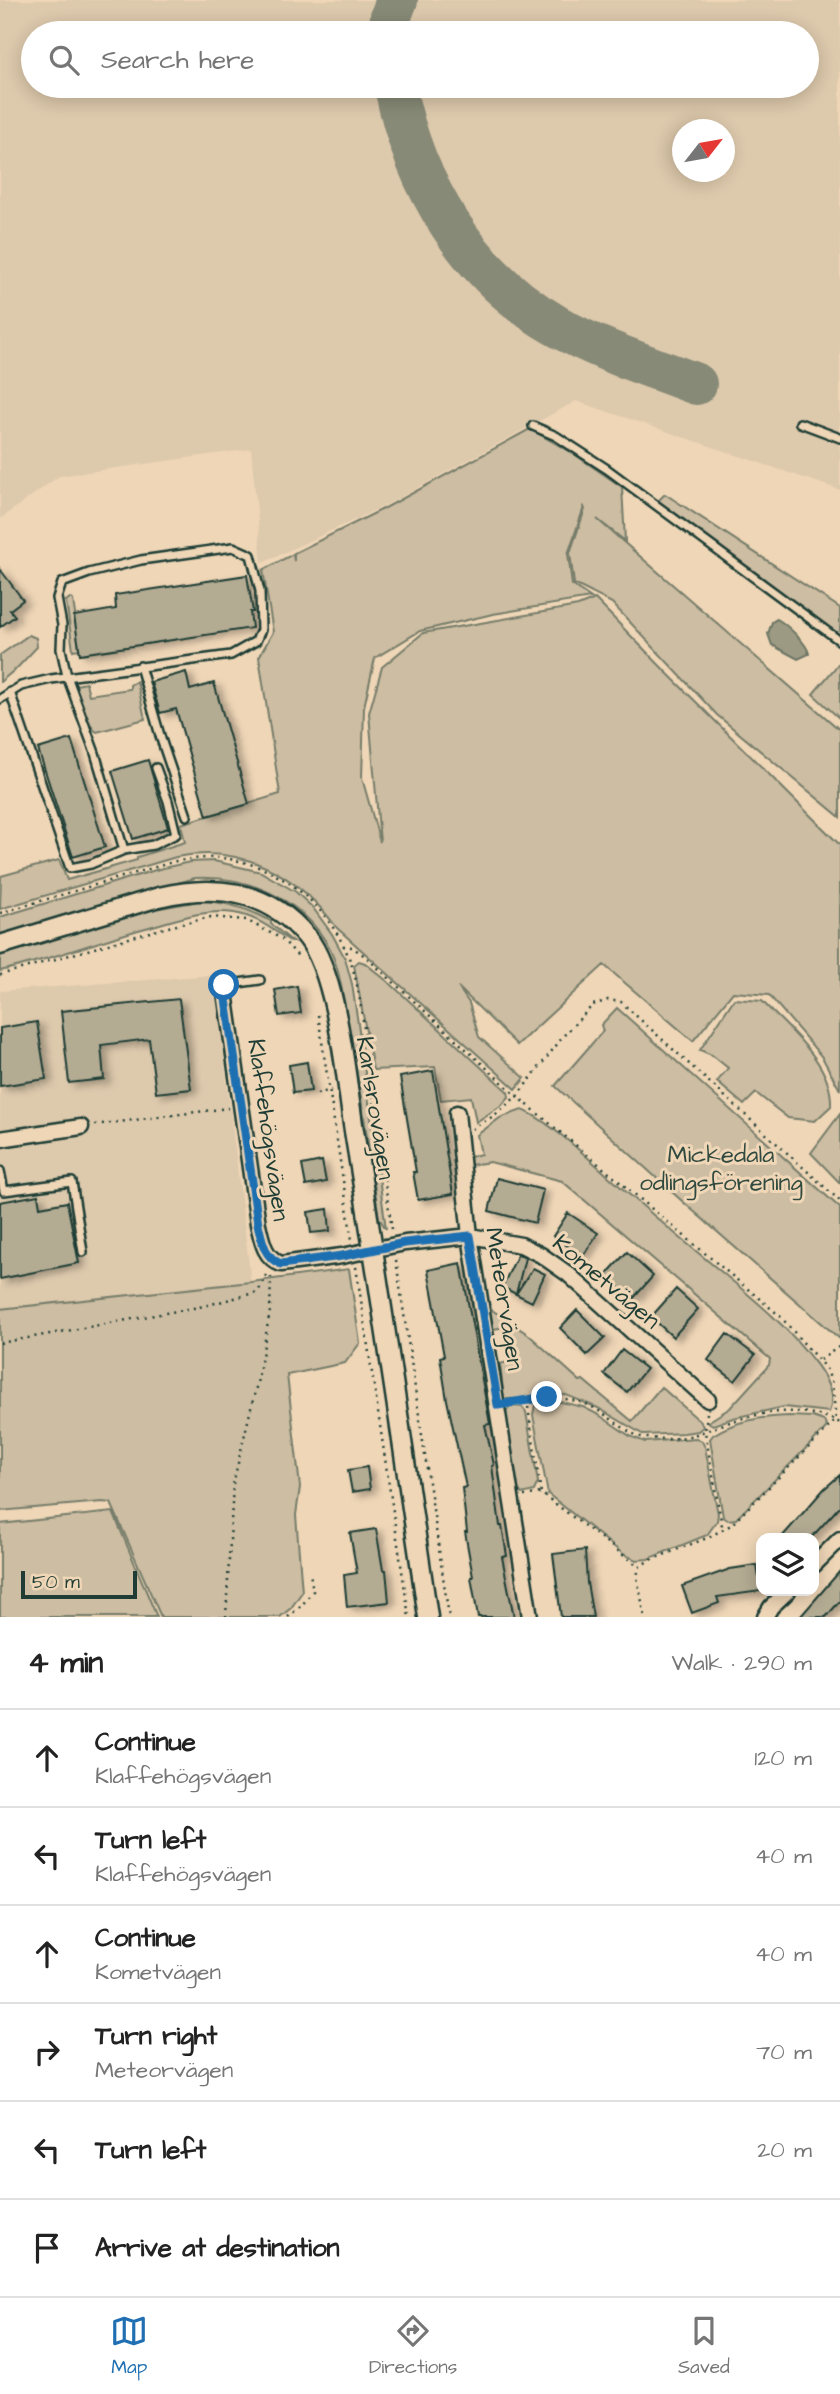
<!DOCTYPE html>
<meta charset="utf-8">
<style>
body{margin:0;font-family:"Architects Daughter",sans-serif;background:#f2f2f2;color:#222}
.controls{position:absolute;right:21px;bottom:21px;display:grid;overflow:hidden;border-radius:14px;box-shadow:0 4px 18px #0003}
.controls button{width:63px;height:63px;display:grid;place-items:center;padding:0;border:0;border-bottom:2px solid #e0e0e0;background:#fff;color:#222;font:35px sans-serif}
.compass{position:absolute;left:672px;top:119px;width:63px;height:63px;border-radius:50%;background:#fff;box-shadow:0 4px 18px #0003;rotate:59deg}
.scale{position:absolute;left:21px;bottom:18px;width:116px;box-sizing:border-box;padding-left:7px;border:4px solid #1f3d34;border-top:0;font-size:19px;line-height:24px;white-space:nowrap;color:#1f3d34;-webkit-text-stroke:5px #efd6b7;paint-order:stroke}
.stop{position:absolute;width:21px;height:21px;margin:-16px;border:5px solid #1f6fb2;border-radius:50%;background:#fff}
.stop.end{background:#1f6fb2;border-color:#fff;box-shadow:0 2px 7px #0008}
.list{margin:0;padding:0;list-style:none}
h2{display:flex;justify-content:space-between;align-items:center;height:91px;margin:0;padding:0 28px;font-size:30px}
h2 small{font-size:23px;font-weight:400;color:#767676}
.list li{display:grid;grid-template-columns:46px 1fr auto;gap:21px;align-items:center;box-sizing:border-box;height:98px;padding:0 28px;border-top:2px solid #e0e0e0}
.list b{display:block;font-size:26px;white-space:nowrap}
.list p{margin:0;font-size:23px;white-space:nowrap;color:#767676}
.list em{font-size:23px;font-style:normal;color:#767676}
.icon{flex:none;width:38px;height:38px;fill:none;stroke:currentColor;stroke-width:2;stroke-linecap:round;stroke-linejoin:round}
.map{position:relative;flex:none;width:840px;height:1617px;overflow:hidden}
.search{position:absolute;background:#fff;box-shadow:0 4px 18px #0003;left:21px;right:21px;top:21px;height:77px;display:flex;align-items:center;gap:18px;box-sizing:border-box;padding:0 24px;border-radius:38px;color:#767676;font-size:26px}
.sheet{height:679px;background:#fff}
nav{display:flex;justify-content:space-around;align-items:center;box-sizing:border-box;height:98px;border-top:2px solid #e0e0e0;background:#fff;font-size:19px;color:#767676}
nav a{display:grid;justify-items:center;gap:4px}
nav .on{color:#1f6fb2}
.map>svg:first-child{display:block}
.built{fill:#ddc9ac;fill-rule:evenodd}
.green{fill:#cdbda2;stroke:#767d6b;stroke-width:2}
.water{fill:#9d9a83;stroke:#6b7563;stroke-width:2}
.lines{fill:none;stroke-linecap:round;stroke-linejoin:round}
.taxiway{stroke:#878a76;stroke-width:42}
.building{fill:#b4ab93;stroke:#1f3d34;stroke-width:2;filter:url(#shadow)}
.service-casing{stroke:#1f3d34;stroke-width:12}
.minor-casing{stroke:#1f3d34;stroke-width:19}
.tertiary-casing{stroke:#1f3d34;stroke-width:23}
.path{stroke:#1f3d34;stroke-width:2.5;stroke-dasharray:2 5;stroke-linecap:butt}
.service{stroke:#efd6b7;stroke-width:7}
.minor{stroke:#efd6b7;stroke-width:14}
.tertiary{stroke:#efd6b7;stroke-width:18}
.route{stroke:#1f6fb2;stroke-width:9}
.labels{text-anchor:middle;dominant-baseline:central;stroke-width:6;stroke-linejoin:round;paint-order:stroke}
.street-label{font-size:24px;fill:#1f3d34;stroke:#efd6b7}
.park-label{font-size:24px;fill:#304a3f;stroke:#efd6b7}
</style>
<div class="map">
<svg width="840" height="1617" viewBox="0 0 840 1617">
<defs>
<filter id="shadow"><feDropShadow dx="6" dy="3.5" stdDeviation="3.5" flood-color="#0004"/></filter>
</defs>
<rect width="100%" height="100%" fill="#efd6b7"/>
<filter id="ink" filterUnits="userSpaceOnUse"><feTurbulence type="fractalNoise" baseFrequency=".0143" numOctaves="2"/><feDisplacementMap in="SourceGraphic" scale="14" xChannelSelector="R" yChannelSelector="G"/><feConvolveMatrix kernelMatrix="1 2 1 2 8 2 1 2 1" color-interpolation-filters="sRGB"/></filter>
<g filter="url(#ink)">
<path class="built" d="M0,0H840V490L576,401L386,505L262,563L251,449L59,476L0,519ZM33,33H807V86H33ZM682,130H724V172H682Z
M214,975L251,1282L0,1309V991Z"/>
<path class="green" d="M530,429L574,454L622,487L625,541L597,519L840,730V817L717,715L612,603L574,584L570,553L585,509L584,507L568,554L572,585L591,598L493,614L420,631L375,658L364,707L362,778L380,842L369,713L382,667L423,633L578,606L595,599L672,678L840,845V1090L822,1057L769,995L733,992L693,1041L604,965L517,1045L458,987L469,1003L479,1037L525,1078L516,1089L337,928C298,875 244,844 176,857L0,909L1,876L59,860L67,880L137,860V857L185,842L181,824L280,794L259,657L273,632L263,570L293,554L294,561V553L387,507Z
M665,494L840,608V637L658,501Z
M70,598L73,600L80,649L73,650L66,601Z
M29,635L36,638L37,647L18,667L0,682V655Z
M840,662V719L813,694Z
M137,681L145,719L97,732L93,729L79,700L76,685L86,683L89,695L130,689V685Z
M214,861L261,872L296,892L313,908L332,934L345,958L352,984L362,1050L386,1229L379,1218C370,1160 363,1101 351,1043C345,1015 344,986 334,959C313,904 251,875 195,878L0,935V917L159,869L190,862Z
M199,901C226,902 247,908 271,921V924L293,942H291C273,930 256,916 234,913C209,909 184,917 160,924C106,938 54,959 0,971V955L155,909Z
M359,961L365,963L393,986L508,1092L509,1097L502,1105L476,1122L471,1097L441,1100L435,1067L373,1070L354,965Z
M734,999L762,1001C789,1030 833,1063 831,1106L815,1121L788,1118L756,1093L744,1105L717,1082L728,1068L712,1055L700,1050Z
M617,1008L840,1208V1339L682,1201L555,1086L603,1031L601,1025Z
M522,1110C548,1118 606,1175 630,1195C661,1222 692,1248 724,1274C755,1300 788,1327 812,1359C823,1372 837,1395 829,1412L784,1407L733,1418L713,1425L708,1422L730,1408L769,1365L770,1359L562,1181L490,1162L470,1165L469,1157L481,1154L477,1135L500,1118Z
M840,1114V1183L811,1153Z
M349,1269L360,1343L345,1363L287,1375L300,1487L296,1515L302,1592L291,1608L280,1617H161L111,1503L102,1502L0,1511V1309L251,1282Z
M489,1308L529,1335L580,1381L583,1380L632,1421L661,1387L701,1422L703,1427L698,1431L684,1433L644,1435L598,1408L566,1395L548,1393L518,1399H504L500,1364L512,1361L505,1327L493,1329Z
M552,1400L583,1407L599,1415L630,1436L645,1442L696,1438L702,1441L705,1447L718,1514L717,1521L707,1535L648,1559L636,1560L623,1554L548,1494L533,1415L535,1405L543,1401Z
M515,1406L522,1407L526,1412L538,1482L534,1491L522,1494L517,1488L506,1412L510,1407Z
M789,1416L812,1417L824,1421L827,1427L736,1519L728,1520L723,1517L710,1439L713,1435C736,1420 763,1417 789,1416Z
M113,1512L157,1617H0V1524Z"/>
<path class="water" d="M777,619C786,624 808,644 809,654L798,659L772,645L768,634L772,622Z"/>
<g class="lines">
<path class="taxiway" d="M390,33L391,16L397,0
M395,86C414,184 468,276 557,326C600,351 650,366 696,384"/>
</g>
<path class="building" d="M0,569L23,600L10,610L15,616L0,627Z
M247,575L253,612H250L252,628L80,654L74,616L116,609L115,595Z
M186,672L190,690L214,683L249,804L207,816L176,709L160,713L151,682Z
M71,739L105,847L73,857L38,749Z
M148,760L168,828L133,839L112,771Z
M297,986L301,1013L279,1016L275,990Z
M179,999L191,1089L156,1093L149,1039L101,1045L104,1079L69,1083L61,1011Z
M37,1022L46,1079L0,1086V1028Z
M307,1062L311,1091L293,1093L289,1065Z
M433,1071L453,1194L418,1200L413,1172H416L400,1077Z
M322,1161L326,1182L306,1186L302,1165Z
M497,1178L543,1190L535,1223L489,1211Z
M38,1195L40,1207L67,1202L79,1263L0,1279V1202Z
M328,1209L330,1231L311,1233L308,1212Z
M568,1213L598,1233L583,1256L553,1236Z
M627,1252L653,1276L632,1300L605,1276Z
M518,1254L525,1258L516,1294L502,1287Z
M461,1263L490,1424L485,1425L494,1465L492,1466L500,1526H502L507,1556L502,1557L514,1617H478L471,1577H473L465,1532H467L462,1488L466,1487L447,1400L440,1357L444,1356L428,1270Z
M533,1268L545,1274L532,1302L516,1294Z
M676,1289L698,1309L673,1337L651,1317Z
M577,1310L605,1338L587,1355L560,1328Z
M727,1334L755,1355L735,1381L708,1360Z
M622,1350L646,1369L627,1392L604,1374Z
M367,1467L370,1489L352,1492L348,1470Z
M840,1475V1506L811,1538H781L824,1489Z
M376,1529L383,1570H386L389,1602L347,1607L344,1575L357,1573L350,1533Z
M585,1550L587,1583L593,1617H561L553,1554Z
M757,1565L761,1591L717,1597L719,1603L692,1613L682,1586L730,1569Z
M840,1571V1601L826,1617H800Z"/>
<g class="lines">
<defs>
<path id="service" d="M800,423L840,438
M533,426L556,436L607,469L840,641
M140,666L161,739L187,816
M10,692L70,868L91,864L124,850L153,845L176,834L168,801L156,768
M0,699L21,686L51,679L231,655L256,641L261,630L260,591L251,555L233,547L141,560L89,573L62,583L57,598L62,625L61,649L67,676L95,753L124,850
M224,985L260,980
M0,1171L4,1191L72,1182L83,1252"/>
<path id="minor" d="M224,985L258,1224C262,1241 264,1257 281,1264L342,1256L405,1243L470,1236L521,1245L541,1255L568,1274L708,1400
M457,1113L470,1236L530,1617
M0,1139L81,1127
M814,1565L840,1539
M765,1617L771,1607L788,1591"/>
<path id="tertiary" d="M0,945L159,897C215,884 268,889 307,937C338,976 346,1080 354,1131C381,1293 404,1455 428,1617"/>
</defs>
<use href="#service" class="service-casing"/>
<use href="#minor" class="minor-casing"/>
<use href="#tertiary" class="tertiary-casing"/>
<path class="path" d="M0,913L176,861C194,859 212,856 229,859C286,868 334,912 352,966C362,997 365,1043 370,1076C377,1127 384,1178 392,1229
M343,946L352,947L365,956L517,1096L780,1316L827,1370L832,1384L836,1420L731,1525L707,1538L648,1561L639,1567L637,1577L645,1617
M0,975L164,928L211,917L246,920L282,939L298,956
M318,1015L352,1240
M317,1094L331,1090
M95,1125L228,1108
M472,1129L495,1115L517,1096L565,1034L593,1005L608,1000L621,1002L840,1201
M396,1260L449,1617
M356,1267L409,1617
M0,1343L204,1306L258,1292L267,1273
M820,1360L840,1346
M527,1400L541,1493L639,1567
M510,1403C537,1398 561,1394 588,1405C606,1413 620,1428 638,1436C645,1439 656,1438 664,1439C688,1439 699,1433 721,1425C758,1412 803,1404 840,1423
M707,1413L705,1432L723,1531
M524,1496L541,1493
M226,1617L233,1484L258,1379L270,1311L271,1275
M288,1617L302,1605L313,1591L310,1573"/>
<use href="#service" class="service"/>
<use href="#minor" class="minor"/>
<use href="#tertiary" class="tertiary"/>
</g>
</g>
<g class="lines" filter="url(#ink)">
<path class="route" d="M224,985L258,1224C262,1241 264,1257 281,1264L342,1256L405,1243L470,1236L498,1405L547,1397"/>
</g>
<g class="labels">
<g class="street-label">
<text transform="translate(375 1108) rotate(81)">Karlsrovägen</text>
<text transform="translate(268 1130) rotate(82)">Klaffehögsvägen</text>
<text transform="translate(606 1282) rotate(40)">Kometvägen</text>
<text transform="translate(504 1299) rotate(81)">Meteorvägen</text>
</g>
<g class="park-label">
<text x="721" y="1155">Mickedala<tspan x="721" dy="28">odlingsförening</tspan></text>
</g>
</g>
</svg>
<div class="controls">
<button><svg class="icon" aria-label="layers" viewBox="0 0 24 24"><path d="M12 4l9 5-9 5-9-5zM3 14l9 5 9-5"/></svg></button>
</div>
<svg class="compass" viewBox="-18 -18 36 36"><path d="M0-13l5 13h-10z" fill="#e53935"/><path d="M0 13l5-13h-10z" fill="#767676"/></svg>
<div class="scale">50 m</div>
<div class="stop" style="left:224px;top:985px"></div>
<div class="stop end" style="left:547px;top:1397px"></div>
<div class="search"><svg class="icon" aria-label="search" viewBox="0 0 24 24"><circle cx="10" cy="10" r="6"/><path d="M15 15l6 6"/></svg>Search here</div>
</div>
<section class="sheet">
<h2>4 min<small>Walk · 290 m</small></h2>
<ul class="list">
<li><svg class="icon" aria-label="ahead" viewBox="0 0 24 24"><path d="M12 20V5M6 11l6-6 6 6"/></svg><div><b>Continue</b><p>Klaffehögsvägen</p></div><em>120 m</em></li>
<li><svg class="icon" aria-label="left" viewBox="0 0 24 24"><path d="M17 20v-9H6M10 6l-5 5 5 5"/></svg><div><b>Turn left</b><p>Klaffehögsvägen</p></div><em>40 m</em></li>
<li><svg class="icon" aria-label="ahead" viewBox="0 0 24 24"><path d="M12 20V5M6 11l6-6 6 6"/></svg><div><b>Continue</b><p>Kometvägen</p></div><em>40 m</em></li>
<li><svg class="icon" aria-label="right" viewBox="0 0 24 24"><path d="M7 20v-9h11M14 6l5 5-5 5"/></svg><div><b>Turn right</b><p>Meteorvägen</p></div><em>70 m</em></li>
<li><svg class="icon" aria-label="left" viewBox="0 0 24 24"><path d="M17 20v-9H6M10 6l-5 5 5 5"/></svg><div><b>Turn left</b></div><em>20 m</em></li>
<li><svg class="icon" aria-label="arrive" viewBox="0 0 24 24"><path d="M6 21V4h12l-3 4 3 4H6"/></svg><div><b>Arrive at destination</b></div></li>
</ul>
</section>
<nav>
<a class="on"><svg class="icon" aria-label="map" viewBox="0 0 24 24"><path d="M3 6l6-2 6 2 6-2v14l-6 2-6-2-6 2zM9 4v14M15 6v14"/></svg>Map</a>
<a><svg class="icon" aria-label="directions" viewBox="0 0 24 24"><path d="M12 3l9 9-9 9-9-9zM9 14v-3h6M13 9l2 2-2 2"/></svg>Directions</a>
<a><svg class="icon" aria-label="saved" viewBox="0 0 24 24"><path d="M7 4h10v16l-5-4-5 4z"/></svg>Saved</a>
</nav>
